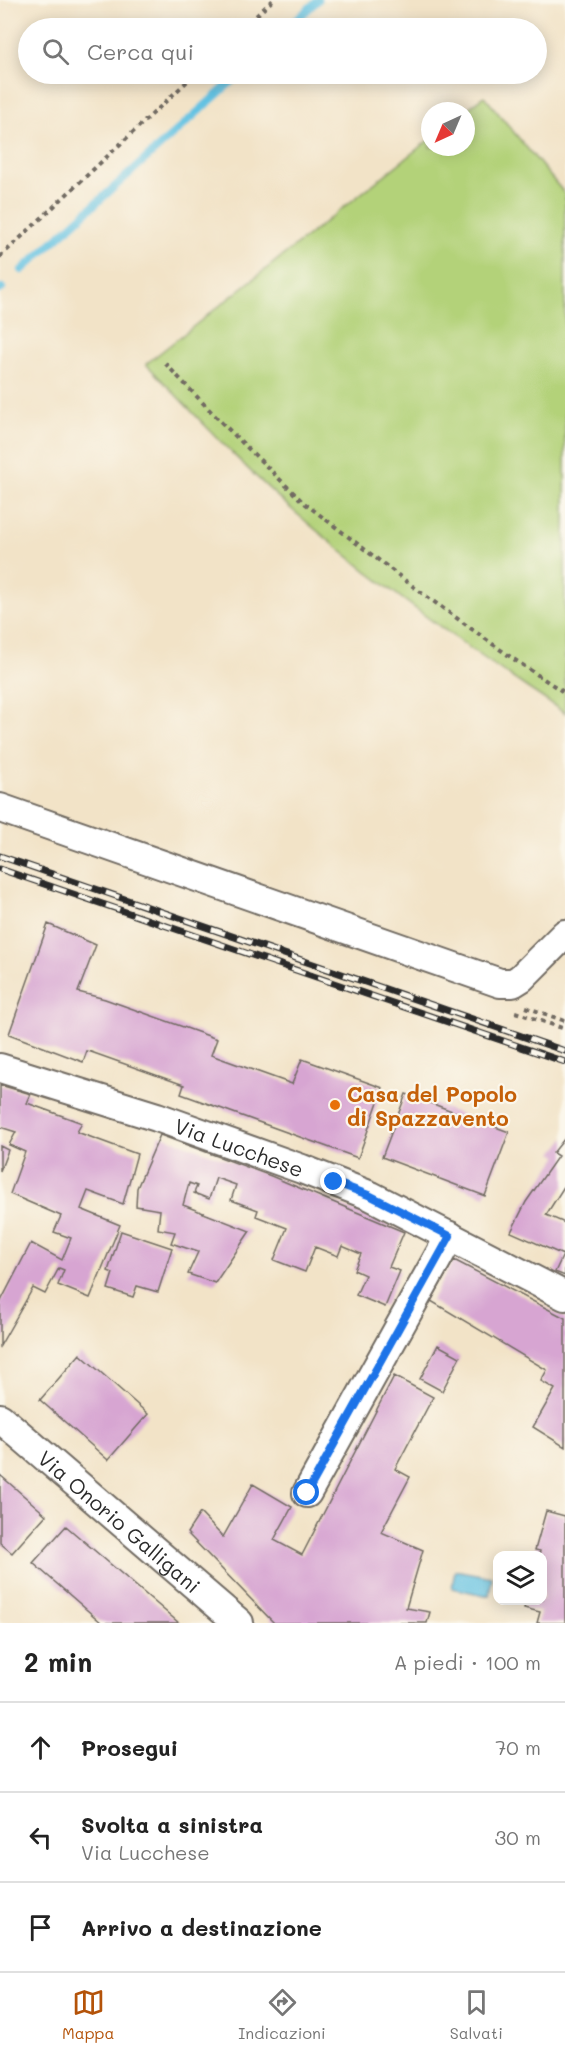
<!DOCTYPE html>
<html lang="it">
<meta charset="utf-8">
<style>
body{margin:0;font-family:Mali,sans-serif;background:#f6f6f6;color:#222}
.controls{position:absolute;right:18px;bottom:18px;display:grid;overflow:hidden;border-radius:12px;box-shadow:0 3px 15px #0003}
.controls button{width:54px;height:54px;display:grid;place-items:center;padding:0;border:0;border-bottom:2px solid #e0e0e0;background:#fff;color:#222;font:30px sans-serif}
.compass{position:absolute;left:421px;top:102px;width:54px;height:54px;border-radius:50%;background:#fff;box-shadow:0 3px 15px #0003;rotate:224deg}
.stop{position:absolute;width:18px;height:18px;margin:-14px;border:4px solid #1a73e8;border-radius:50%;background:#fff}
.stop.end{background:#1a73e8;border-color:#fff;box-shadow:0 2px 6px #0008}
.list{margin:0;padding:0;list-style:none}
h2{display:flex;justify-content:space-between;align-items:center;height:78px;margin:0;padding:0 24px;font-size:26px}
h2 small{font-size:20px;font-weight:400;color:#767676}
.list li{display:grid;grid-template-columns:39px 1fr auto;gap:18px;align-items:center;box-sizing:border-box;height:90px;padding:0 24px;border-top:2px solid #e0e0e0}
.list b{display:block;font-size:22px;white-space:nowrap}
.list p{margin:0;font-size:20px;white-space:nowrap;color:#767676}
.list em{font-size:20px;font-style:normal;color:#767676}
.icon{flex:none;width:33px;height:33px;fill:none;stroke:currentColor;stroke-width:2;stroke-linecap:round;stroke-linejoin:round}
.map{position:relative;flex:none;width:565px;height:1623px;overflow:hidden}
.search{position:absolute;background:#fff;box-shadow:0 3px 15px #0003;left:18px;right:18px;top:18px;height:66px;display:flex;align-items:center;gap:15px;box-sizing:border-box;padding:0 21px;border-radius:33px;color:#767676;font-size:22px}
.sheet{height:348px;background:#fff}
nav{display:flex;justify-content:space-around;align-items:center;box-sizing:border-box;height:84px;border-top:2px solid #e0e0e0;background:#fff;font-size:16px;color:#767676}
nav a{display:grid;justify-items:center;gap:3px}
nav .on{color:#b45309}
.map>svg:first-child{display:block}
.green{fill:#b3d279;stroke:#6f7e52;stroke-width:1.5}
.water{fill:#64c2e2;stroke:#487686;stroke-width:1.5}
.lines{fill:none;stroke-linecap:round;stroke-linejoin:round}
.stream{stroke:#64c2e2;stroke-width:8}
.building{fill:#d7a5d2}
.minor-casing{stroke:#716b62;stroke-width:32}
.path{stroke:#716b62;stroke-width:4;stroke-dasharray:4.5 4.5;stroke-linecap:butt}
.minor{stroke:#fff;stroke-width:28}
.rail-casing{stroke:#2b2b2b;stroke-width:7}
.rail{stroke:#fbf7ec;stroke-width:4.5;stroke-dasharray:14;stroke-linecap:butt}
.route{stroke:#1a73e8;stroke-width:8}
.food-dot{fill:#e8710a;stroke:#fbf7ec;stroke-width:2}
.labels{text-anchor:middle;dominant-baseline:central;stroke-width:4.5;stroke-linejoin:round;paint-order:stroke}
.food-label{font-size:21px;font-weight:bold;fill:#c56008;stroke:#fbf7ec;text-anchor:start}
.street-label{font-size:21px;fill:#2b2b2b;stroke:#fbf7ec}
</style>
<div class="map">
<svg width="565" height="1623" viewBox="0 0 565 1623">
<rect width="100%" height="100%" fill="#fbf7ec"/>
<filter id="ink" filterUnits="userSpaceOnUse"><feTurbulence type="fractalNoise" baseFrequency=".0167" numOctaves="2"/><feDisplacementMap in="SourceGraphic" scale="12" xChannelSelector="R" yChannelSelector="G"/><feConvolveMatrix kernelMatrix="1 2 1 2 8 2 1 2 1" color-interpolation-filters="sRGB"/></filter>
<filter id="wash" filterUnits="userSpaceOnUse"><feTurbulence type="fractalNoise" baseFrequency=".008" numOctaves="4" result="noise"/><feDisplacementMap in="SourceGraphic" scale="24" xChannelSelector="R" yChannelSelector="G"/><feGaussianBlur stdDeviation="1.35" result="paint"/><feColorMatrix in="noise" values="0 0 0 0 0 0 0 0 0 0 0 0 0 0 0 0 0 1.4 0 .05"/><feComposite in="paint" operator="in"/></filter>
<g filter="url(#wash)">
<rect width="100%" height="100%" fill="#f2e3c7"/>
<path class="green" d="M484,96L565,194V713C469,650 375,582 288,506C238,462 193,412 146,364L430,139V147H466L465,111Z"/>
<path class="water" d="M455,1570L492,1577L489,1596L452,1588Z"/>
<g class="lines">
<path class="stream" d="M288,28L318,0
M22,270L240,74
M0,290L2,288"/>
</g>
<g id="blocks">
<path class="building" d="M48,924L96,945L78,992L105,999L217,1039L211,1055L292,1084L302,1059L383,1088L358,1158L181,1094L184,1085L91,1052L87,1051L83,1062L9,1034Z
M0,1085L31,1094L27,1103L82,1123L77,1132L137,1154L123,1204L88,1191L81,1209L120,1225L90,1298L58,1285L64,1270L59,1268L45,1294L33,1288L0,1346V1303L31,1243L62,1260L71,1238L54,1232L61,1216L10,1194L25,1152L9,1145L16,1132L0,1127Z
M406,1094L509,1132L485,1196L382,1157Z
M160,1135L271,1176L404,1232L389,1267L400,1271L385,1307L356,1295L365,1275L354,1270L361,1254L342,1246L338,1256L315,1247L305,1272L274,1260L287,1228L256,1216L258,1210L231,1200L236,1185L216,1178L209,1199L194,1193L197,1186L189,1183L183,1205L250,1231L215,1283L188,1274L198,1252L171,1243L175,1232L158,1229L160,1210L136,1206L137,1188Z
M565,1138V1185L546,1215L565,1223V1276L555,1272L563,1255L511,1232L526,1202L558,1156L553,1153Z
M0,1146L8,1150L0,1171Z
M121,1231L172,1248L158,1292L137,1286L133,1297L108,1289L113,1273L108,1271Z
M454,1260L565,1318V1447L533,1427L555,1389L541,1381L547,1370L431,1301Z
M438,1345L460,1357L442,1391L420,1379Z
M80,1354L148,1414L108,1460L40,1400Z
M394,1376L433,1397L395,1469L410,1477L381,1532L423,1550L406,1608L430,1612L427,1623H274L187,1533L200,1513L223,1537L253,1484L292,1507L274,1540L302,1555Z
M0,1475L46,1515L12,1553L0,1543Z
M546,1511L565,1516V1623H537L540,1612L524,1608L526,1600H543V1556H539L540,1551L535,1550Z
M66,1526L179,1623H102L33,1563Z"/>
</g>
</g>
<g filter="url(#ink)">
<use href="#blocks" fill-opacity="0" stroke="#716b62" stroke-width="1.5"/>
<g class="lines">
<defs>
<g id="minor">
<path d="M0,808L500,983H513L521,978L565,934"/>
<path id="s1" d="M0,1068L157,1117L302,1169L371,1196L565,1296"/>
<path id="s2" d="M0,1418L239,1623"/>
<path d="M307,1493L450,1236"/>
</g>
</defs>
<use href="#minor" class="minor-casing"/>
<path class="path" d="M243,28L273,0
M0,257L195,74
M165,363L220,421L303,502L419,591L512,658L565,693
M526,1007L565,1021
M515,1012L565,1029"/>
<use href="#minor" class="minor"/>
<defs>
<path id="rail" d="M0,856L565,1051
M0,869L565,1062"/>
</defs>
<use href="#rail" class="rail-casing"/>
<use href="#rail" class="rail"/>
</g>
</g>
<g class="lines" filter="url(#ink)">
<path class="route" d="M307,1493L450,1236L371,1196L334,1182"/>
</g>
<circle class="food-dot" cx="335" cy="1105" r="6"/>
<g class="labels">
<g class="food-label">
<text x="347" y="1093">Casa del Popolo<tspan x="347" dy="24">di Spazzavento</tspan></text>
</g>
<g class="street-label">
<text stroke="none"><textPath href="#s1" startOffset="252">Via Lucchese</textPath></text>
<text stroke="none"><textPath href="#s2" startOffset="158">Via Onorio Galligani</textPath></text>
</g>
</g>
</svg>
<div class="controls">
<button><svg class="icon" aria-label="layers" viewBox="0 0 24 24"><path d="M12 4l9 5-9 5-9-5zM3 14l9 5 9-5"/></svg></button>
</div>
<svg class="compass" viewBox="-18 -18 36 36"><path d="M0-13l5 13h-10z" fill="#e53935"/><path d="M0 13l5-13h-10z" fill="#767676"/></svg>
<div class="stop" style="left:307px;top:1493px"></div>
<div class="stop end" style="left:334px;top:1182px"></div>
<div class="search"><svg class="icon" aria-label="search" viewBox="0 0 24 24"><circle cx="10" cy="10" r="6"/><path d="M15 15l6 6"/></svg>Cerca qui</div>
</div>
<section class="sheet">
<h2>2 min<small>A piedi · 100 m</small></h2>
<ul class="list">
<li><svg class="icon" aria-label="ahead" viewBox="0 0 24 24"><path d="M12 20V5M6 11l6-6 6 6"/></svg><div><b>Prosegui</b></div><em>70 m</em></li>
<li><svg class="icon" aria-label="left" viewBox="0 0 24 24"><path d="M17 20v-9H6M10 6l-5 5 5 5"/></svg><div><b>Svolta a sinistra</b><p>Via Lucchese</p></div><em>30 m</em></li>
<li><svg class="icon" aria-label="arrive" viewBox="0 0 24 24"><path d="M6 21V4h12l-3 4 3 4H6"/></svg><div><b>Arrivo a destinazione</b></div></li>
</ul>
</section>
<nav>
<a class="on"><svg class="icon" aria-label="map" viewBox="0 0 24 24"><path d="M3 6l6-2 6 2 6-2v14l-6 2-6-2-6 2zM9 4v14M15 6v14"/></svg>Mappa</a>
<a><svg class="icon" aria-label="directions" viewBox="0 0 24 24"><path d="M12 3l9 9-9 9-9-9zM9 14v-3h6M13 9l2 2-2 2"/></svg>Indicazioni</a>
<a><svg class="icon" aria-label="saved" viewBox="0 0 24 24"><path d="M7 4h10v16l-5-4-5 4z"/></svg>Salvati</a>
</nav>
